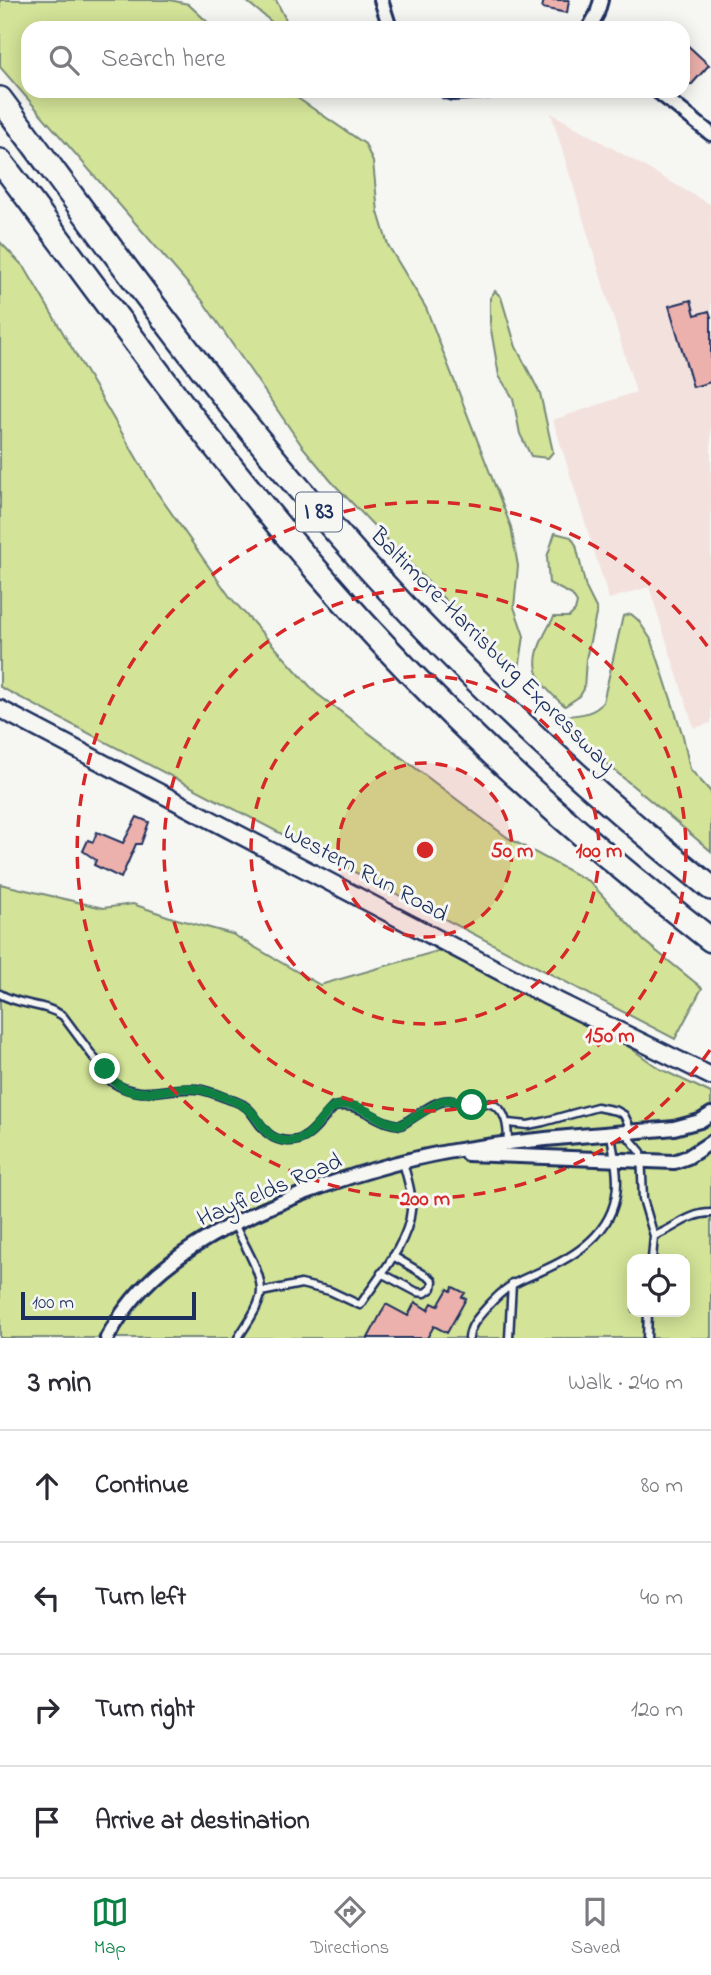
<!DOCTYPE html>
<meta charset="utf-8">
<style>
body{margin:0;font-family:"Indie Flower",sans-serif;background:#f2f2f3;color:#2b2b33}
.controls{position:absolute;right:21px;bottom:21px;display:grid;overflow:hidden;border-radius:14px;box-shadow:0 4px 18px #0003}
.controls button{width:63px;height:63px;display:grid;place-items:center;padding:0;border:0;border-bottom:2px solid #e1e1e2;background:#fff;color:#2b2b33;font:35px sans-serif}
.scale{position:absolute;left:21px;bottom:18px;width:175px;box-sizing:border-box;padding-left:7px;border:4px solid #1b2f5e;border-top:0;font-size:19px;line-height:24px;white-space:nowrap;color:#1b2f5e;-webkit-text-stroke:5px #f6f6f2;paint-order:stroke}
.stop{position:absolute;width:21px;height:21px;margin:-16px;border:5px solid #0b8043;border-radius:50%;background:#fff}
.stop.end{background:#0b8043;border-color:#fff;box-shadow:0 2px 7px #0008}
.list{margin:0;padding:0;list-style:none}
h2{display:flex;justify-content:space-between;align-items:center;height:91px;margin:0;padding:0 28px;font-size:30px}
h2 small{font-size:23px;font-weight:400;color:#7c7c81}
.list li{display:grid;grid-template-columns:46px 1fr auto;gap:21px;align-items:center;box-sizing:border-box;height:112px;padding:0 28px;border-top:2px solid #e1e1e2}
.list b{display:block;font-size:26px;white-space:nowrap}
.list em{font-size:23px;font-style:normal;color:#7c7c81}
.icon{flex:none;width:38px;height:38px;fill:none;stroke:currentColor;stroke-width:2;stroke-linecap:round;stroke-linejoin:round}
.map{position:relative;flex:none;width:711px;height:1338px;overflow:hidden}
.search{position:absolute;background:#fff;box-shadow:0 4px 18px #0003;left:21px;right:21px;top:21px;height:77px;display:flex;align-items:center;gap:18px;box-sizing:border-box;padding:0 24px;border-radius:21px;color:#7c7c81;font-size:26px}
.sheet{height:539px;background:#fff}
nav{display:flex;justify-content:space-around;align-items:center;box-sizing:border-box;height:98px;border-top:2px solid #e1e1e2;background:#fff;font-size:19px;color:#7c7c81}
nav a{display:grid;justify-items:center;gap:4px}
nav .on{color:#0b8043}
.map>svg:first-child{display:block}
.built{fill:#f3e1dd}
.green{fill:#d3e397;stroke:#77897a;stroke-width:2;fill-rule:evenodd}
.building{fill:#ecb1ac;stroke:#1b2f5e;stroke-width:2}
.lines{fill:none;stroke-linecap:round;stroke-linejoin:round}
.service-casing{stroke:#1b2f5e;stroke-width:11}
.minor-casing{stroke:#1b2f5e;stroke-width:18}
.tertiary-casing{stroke:#1b2f5e;stroke-width:21}
.motorway-casing{stroke:#1b2f5e;stroke-width:28}
.service{stroke:#f6f6f2;stroke-width:6}
.minor{stroke:#f6f6f2;stroke-width:12}
.tertiary{stroke:#f6f6f2;stroke-width:16}
.motorway{stroke:#f6f6f2;stroke-width:23}
.route{stroke:#0b8043;stroke-width:9}
.ring{fill:none;stroke:#d62828;stroke-width:3.5;stroke-dasharray:12 9}
.labels{text-anchor:middle;dominant-baseline:central;stroke-width:6;stroke-linejoin:round;paint-order:stroke}
.shield{fill:#f6f6f2;stroke:#5d6b8a;stroke-width:2}
.shield-label{font-size:23px;font-weight:bold;fill:#1b2f5e}
.street-label{font-size:24px;fill:#1b2f5e;stroke:#f6f6f2}
.centre{fill:#d62828;stroke:#f6f6f2;stroke-width:3.5}
.ring-label{font-size:21px;text-anchor:middle;font-weight:bold;fill:#d62828;stroke:#f6f6f2;stroke-width:6;stroke-linejoin:round;paint-order:stroke}
</style>
<div class="map">
<svg width="711" height="1338" viewBox="0 0 711 1338">
<rect width="100%" height="100%" fill="#f6f6f2"/>
<filter id="ink" filterUnits="userSpaceOnUse"><feTurbulence type="fractalNoise" baseFrequency=".0143" numOctaves="2"/><feDisplacementMap in="SourceGraphic" scale="14" xChannelSelector="R" yChannelSelector="G"/><feConvolveMatrix kernelMatrix="1 2 1 2 8 2 1 2 1" color-interpolation-filters="sRGB"/></filter>
<g filter="url(#ink)">
<path class="built" d="M551,113L711,205V723L694,728L649,587L609,599L553,420L636,392Z"/>
<path class="green" d="M0,0H170L188,4L214,28H28V91H287L365,144L373,162L378,212L388,245L426,308L511,527L518,566L514,607L524,636L518,676L331,481L302,446L202,300L0,67Z
M245,0H276L290,28H279Z
M0,242L25,268L156,491L230,597L316,693L508,838L590,882L644,941L702,988L675,1039L0,687Z
M495,291L501,297L516,347L540,393L553,452L548,458L531,456L520,434L513,398L499,376L490,324V298Z
M555,533L571,537L576,545L586,588L597,610L586,659L584,689L580,696L565,706C527,675 530,658 554,617H569L575,611L577,603L572,595L549,583L547,557Z
M631,614L638,620L652,641L683,736L690,769L711,792V851L560,725L558,717C573,715 594,716 603,702L623,616Z
M0,884L103,908L133,904L173,918L232,934L320,985L441,950L608,1032L660,1069L711,1093V1338H0ZM632,1259H685V1312H632Z"/>
<path class="building" d="M544,0H569L567,13L542,8Z
M683,41L709,65L691,85L683,78Z
M691,300L695,315L709,311L711,317V382L693,387L669,306Z
M137,817L149,822L141,844H136L121,878L94,865L96,860L83,851L88,840L93,842L97,832L123,843Z
M453,1287L465,1293L462,1297L466,1299L447,1333L434,1326L427,1338H368L386,1304L408,1316L415,1302L428,1310L432,1303L438,1306L448,1289L451,1291Z"/>
<g class="lines">
<defs>
<path id="service" d="M0,994C20,1006 44,1003 63,1016L112,1082C143,1102 165,1086 197,1089C207,1090 218,1095 228,1099C236,1101 246,1105 251,1112C262,1126 267,1140 288,1141C310,1142 320,1121 334,1107C364,1101 374,1124 401,1125C414,1118 429,1104 444,1101C453,1099 462,1104 471,1104C476,1105 482,1103 487,1103C507,1106 508,1128 508,1143
M508,1123L528,1125L543,1122L597,1107L617,1111L624,1115L628,1123L630,1139L641,1152L643,1199L654,1236L652,1259
M234,1224C243,1243 266,1278 260,1298C256,1313 245,1326 238,1338
M654,1236C674,1229 688,1213 711,1213
M381,1273L417,1292L425,1293L432,1288L433,1281L430,1278L393,1256
M261,1292L301,1284L330,1291L360,1305C378,1278 409,1242 411,1210C413,1194 407,1178 403,1162
M469,1338C470,1325 479,1316 488,1306C510,1282 518,1282 546,1269C583,1252 617,1227 617,1182C617,1166 613,1150 611,1134
M509,1338L512,1283
M647,1338L648,1312"/>
<path id="minor" d="M381,0L390,28
M589,28L597,14L601,0
M446,91L453,93L488,91
M657,91L711,134
M467,1154L674,1162L688,1157L711,1142
M107,1338C123,1309 145,1282 172,1262C237,1211 365,1167 447,1152C522,1139 598,1135 674,1128L700,1121L711,1114"/>
<path id="tertiary" d="M0,709L545,995L711,1076"/>
<path id="motorway" d="M0,99C100,233 198,370 307,498C428,640 565,772 711,888
M0,161C105,299 205,442 319,573C435,707 571,832 711,940"/>
</defs>
<use href="#service" class="service-casing"/>
<use href="#minor" class="minor-casing"/>
<use href="#tertiary" class="tertiary-casing"/>
<use href="#motorway" class="motorway-casing"/>
<use href="#service" class="service"/>
<use href="#minor" class="minor"/>
<use href="#tertiary" class="tertiary"/>
<use href="#motorway" class="motorway"/>
</g>
</g>
<g class="lines" filter="url(#ink)">
<path class="route" d="M105,1069C130,1112 166,1081 202,1090C217,1094 234,1099 247,1108C262,1119 263,1139 286,1141C318,1144 319,1108 341,1105C365,1103 379,1124 401,1125L441,1101L450,1100L472,1105"/>
</g>
<circle cx="425" cy="850" r="87" fill="#d62828" fill-opacity=".12"/>
<g class="ring">
<circle cx="425" cy="850" r="87"/>
<circle cx="425" cy="850" r="174"/>
<circle cx="425" cy="850" r="261"/>
<path d="M710 1050A348 348 0 1 1 710 650"/>
</g>
<g class="labels">
<rect class="shield" x="296" y="492.5" width="46" height="39" rx="5"/>
<g class="shield-label">
<text x="319" y="512">I 83</text>
</g>
<g class="street-label">
<text transform="translate(492 651) rotate(45)">Baltimore-Harrisburg Expressway</text>
<text transform="translate(365 874) rotate(28)">Western Run Road</text>
<text transform="translate(270 1191) rotate(-23)">Hayfields Road</text>
</g>
</g>
<circle cx="425" cy="850" r="10" class="centre"/>
<g class="ring-label">
<text x="512" y="857">50 m</text>
<text x="599" y="857">100 m</text>
<text x="610" y="1042">150 m</text>
<text x="425" y="1205">200 m</text>
</g>
</svg>
<div class="controls">
<button><svg class="icon" aria-label="locate" viewBox="0 0 24 24"><circle cx="12" cy="12" r="6"/><path d="M12 2v4M12 18v4M2 12h4M18 12h4"/></svg></button>
</div>
<div class="scale">100 m</div>
<div class="stop" style="left:472px;top:1105px"></div>
<div class="stop end" style="left:105px;top:1069px"></div>
<div class="search"><svg class="icon" aria-label="search" viewBox="0 0 24 24"><circle cx="10" cy="10" r="6"/><path d="M15 15l6 6"/></svg>Search here</div>
</div>
<section class="sheet">
<h2>3 min<small>Walk · 240 m</small></h2>
<ul class="list">
<li><svg class="icon" aria-label="ahead" viewBox="0 0 24 24"><path d="M12 20V5M6 11l6-6 6 6"/></svg><div><b>Continue</b></div><em>80 m</em></li>
<li><svg class="icon" aria-label="left" viewBox="0 0 24 24"><path d="M17 20v-9H6M10 6l-5 5 5 5"/></svg><div><b>Turn left</b></div><em>40 m</em></li>
<li><svg class="icon" aria-label="right" viewBox="0 0 24 24"><path d="M7 20v-9h11M14 6l5 5-5 5"/></svg><div><b>Turn right</b></div><em>120 m</em></li>
<li><svg class="icon" aria-label="arrive" viewBox="0 0 24 24"><path d="M6 21V4h12l-3 4 3 4H6"/></svg><div><b>Arrive at destination</b></div></li>
</ul>
</section>
<nav>
<a class="on"><svg class="icon" aria-label="map" viewBox="0 0 24 24"><path d="M3 6l6-2 6 2 6-2v14l-6 2-6-2-6 2zM9 4v14M15 6v14"/></svg>Map</a>
<a><svg class="icon" aria-label="directions" viewBox="0 0 24 24"><path d="M12 3l9 9-9 9-9-9zM9 14v-3h6M13 9l2 2-2 2"/></svg>Directions</a>
<a><svg class="icon" aria-label="saved" viewBox="0 0 24 24"><path d="M7 4h10v16l-5-4-5 4z"/></svg>Saved</a>
</nav>
